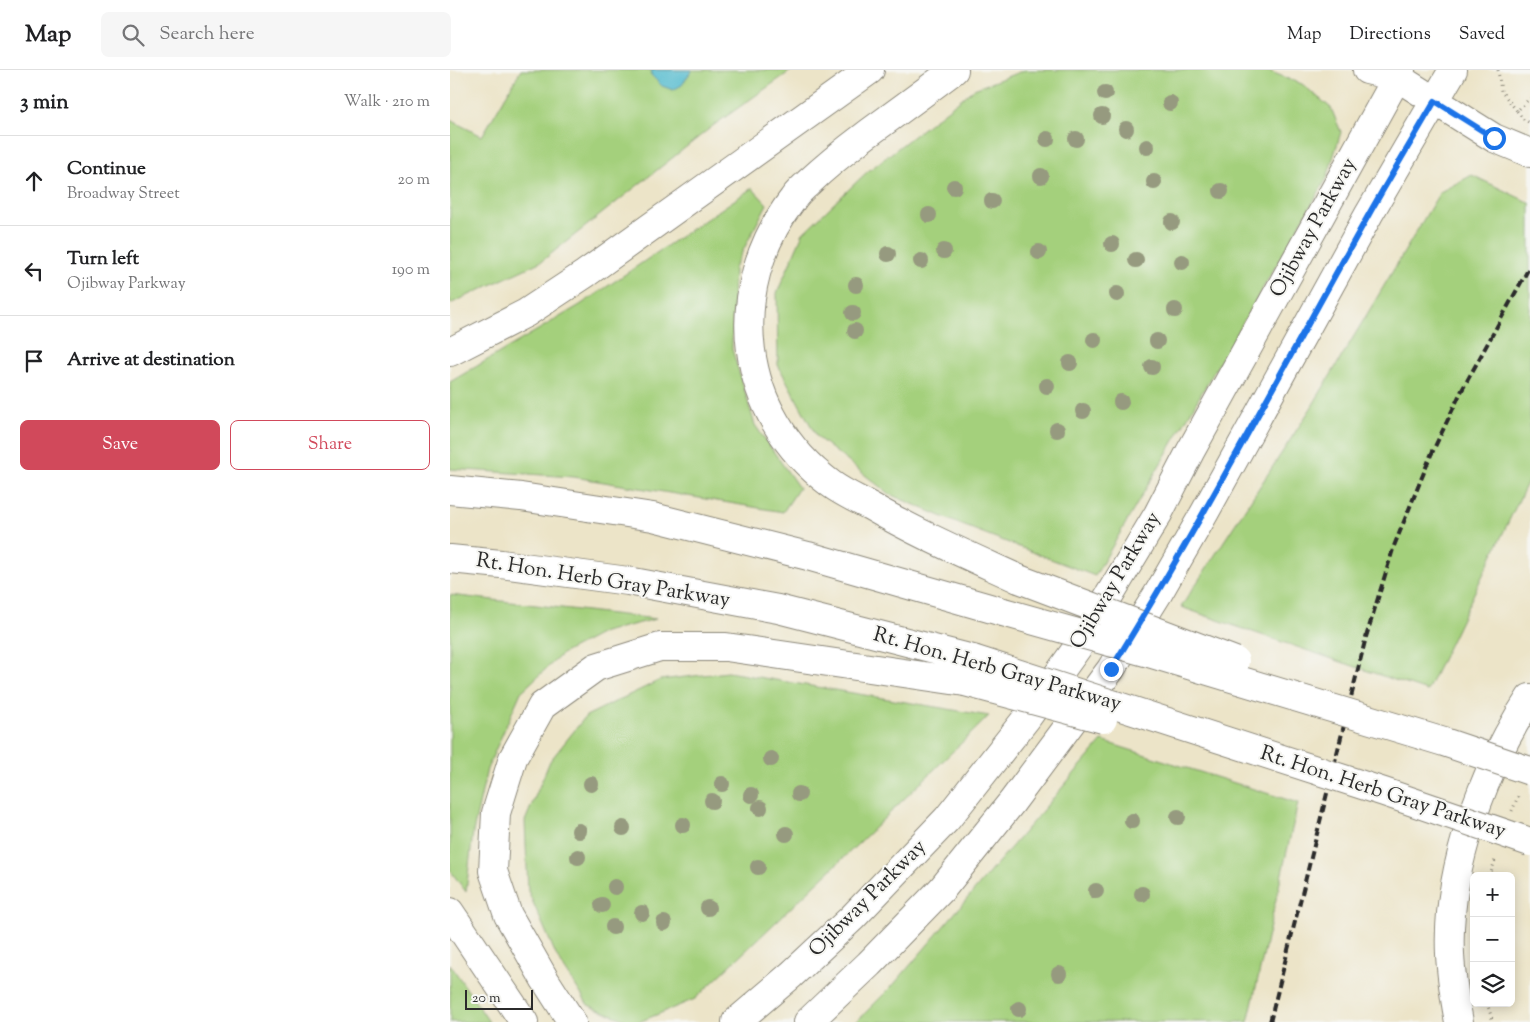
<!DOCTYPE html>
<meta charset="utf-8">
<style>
body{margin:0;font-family:"Sorts Mill Goudy",serif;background:#f6f6f6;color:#202124}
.controls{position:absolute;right:15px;bottom:15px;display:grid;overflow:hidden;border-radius:8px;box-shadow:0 2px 12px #0003}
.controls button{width:45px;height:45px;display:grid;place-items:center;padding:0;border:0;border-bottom:1px solid #e0e0e0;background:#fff;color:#202124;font:25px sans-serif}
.scale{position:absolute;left:15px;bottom:12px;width:68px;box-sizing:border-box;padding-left:5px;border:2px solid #2b2b2b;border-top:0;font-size:14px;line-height:18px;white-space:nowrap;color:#2b2b2b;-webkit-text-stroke:4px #f6f6f2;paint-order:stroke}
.stop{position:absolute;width:15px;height:15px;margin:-11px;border:4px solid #1a73e8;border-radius:50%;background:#fff}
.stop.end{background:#1a73e8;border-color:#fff;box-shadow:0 1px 5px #0008}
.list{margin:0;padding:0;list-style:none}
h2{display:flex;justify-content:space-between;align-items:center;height:65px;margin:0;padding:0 20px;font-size:21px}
h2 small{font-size:16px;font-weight:400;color:#757577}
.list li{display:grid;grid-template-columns:32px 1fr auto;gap:15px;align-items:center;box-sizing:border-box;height:90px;padding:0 20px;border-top:1px solid #e0e0e0}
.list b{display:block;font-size:19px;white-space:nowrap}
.list p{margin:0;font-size:16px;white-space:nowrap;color:#757577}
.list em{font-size:16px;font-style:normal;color:#757577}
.actions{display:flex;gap:10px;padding:15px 20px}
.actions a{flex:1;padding:11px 0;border:1px solid #d1495b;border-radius:8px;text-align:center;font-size:18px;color:#d1495b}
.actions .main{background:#d1495b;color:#fff}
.icon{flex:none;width:28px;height:28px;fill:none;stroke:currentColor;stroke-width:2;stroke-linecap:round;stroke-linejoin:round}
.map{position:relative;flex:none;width:1080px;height:952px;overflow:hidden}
header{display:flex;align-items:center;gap:30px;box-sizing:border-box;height:70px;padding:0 25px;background:#fff;border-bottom:1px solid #e0e0e0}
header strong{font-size:24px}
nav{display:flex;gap:28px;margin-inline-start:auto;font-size:18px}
.search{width:350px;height:45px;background:#f6f6f6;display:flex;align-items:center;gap:12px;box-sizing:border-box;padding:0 18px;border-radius:8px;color:#757577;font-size:19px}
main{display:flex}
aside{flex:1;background:#fff}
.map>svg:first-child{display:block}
.green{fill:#a4d07c;stroke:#687e54}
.water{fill:#52bbcf;stroke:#3e737d}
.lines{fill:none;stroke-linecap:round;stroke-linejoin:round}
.minor-casing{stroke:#8c887a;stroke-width:30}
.major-casing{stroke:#8c887a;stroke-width:30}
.highway-casing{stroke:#8c887a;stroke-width:30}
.path{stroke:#8c887a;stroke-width:3;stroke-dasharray:1 4;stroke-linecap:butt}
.minor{stroke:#fff;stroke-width:28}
.major{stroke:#fff;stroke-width:28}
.highway{stroke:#fff;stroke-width:28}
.rail{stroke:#2b2b2b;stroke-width:4;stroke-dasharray:8 4;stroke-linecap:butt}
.highway-bridge-casing{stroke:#8c887a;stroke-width:30;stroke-linecap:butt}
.highway-bridge{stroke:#fff;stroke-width:28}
.tree{fill:#969a7f}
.route{stroke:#1a73e8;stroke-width:6}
.labels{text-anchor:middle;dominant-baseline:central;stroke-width:4;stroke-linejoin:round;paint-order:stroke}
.street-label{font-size:21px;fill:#2b2b2b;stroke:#f6f6f2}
</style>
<header>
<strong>Map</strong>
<div class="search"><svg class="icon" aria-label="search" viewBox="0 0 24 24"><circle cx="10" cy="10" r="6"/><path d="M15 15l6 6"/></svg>Search here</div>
<nav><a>Map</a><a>Directions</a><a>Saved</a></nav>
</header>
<main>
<aside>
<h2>3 min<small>Walk · 210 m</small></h2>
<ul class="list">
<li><svg class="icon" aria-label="ahead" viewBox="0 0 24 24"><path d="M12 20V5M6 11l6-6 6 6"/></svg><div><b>Continue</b><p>Broadway Street</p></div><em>20 m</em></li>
<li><svg class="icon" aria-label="left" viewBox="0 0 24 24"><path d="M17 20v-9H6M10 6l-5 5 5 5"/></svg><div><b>Turn left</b><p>Ojibway Parkway</p></div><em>190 m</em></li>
<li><svg class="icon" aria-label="arrive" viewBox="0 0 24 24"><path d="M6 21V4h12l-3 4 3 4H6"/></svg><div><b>Arrive at destination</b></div></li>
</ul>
<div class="actions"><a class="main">Save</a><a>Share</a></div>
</aside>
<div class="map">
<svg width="1080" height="952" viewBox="0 0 1080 952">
<rect width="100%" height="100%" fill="#f6f6f2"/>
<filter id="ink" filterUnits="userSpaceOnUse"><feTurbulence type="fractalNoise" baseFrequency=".02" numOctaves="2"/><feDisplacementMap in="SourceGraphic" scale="10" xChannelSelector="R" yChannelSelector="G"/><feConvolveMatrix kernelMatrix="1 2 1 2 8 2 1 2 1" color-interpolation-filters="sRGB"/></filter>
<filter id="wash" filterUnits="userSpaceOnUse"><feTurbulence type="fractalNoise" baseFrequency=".0096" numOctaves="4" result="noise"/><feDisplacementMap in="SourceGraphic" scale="20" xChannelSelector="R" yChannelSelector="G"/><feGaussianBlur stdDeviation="1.12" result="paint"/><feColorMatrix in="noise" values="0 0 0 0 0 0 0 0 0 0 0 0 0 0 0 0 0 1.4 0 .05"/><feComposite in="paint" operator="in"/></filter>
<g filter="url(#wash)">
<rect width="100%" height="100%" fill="#ece4c8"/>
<path class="green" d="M71,0H342L264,55L92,191L0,234V50L32,66Z
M575,0H816L852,14L881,38L891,62L877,108L645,506L507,453L439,424L367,367L328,295L327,223L353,163L417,102L524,19Z
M1022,105L1080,133V407L977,621L779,554L731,537L861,338L990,122Z
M302,118L317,134L284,198L282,279L305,355L349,418L333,442L124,407L0,399V312L130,235Z
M0,525L206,549L154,562L112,584L71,622L37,699L23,762L16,822L0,800Z
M278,602L539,646L407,775L245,929L189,952H180L138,935L107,887L78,821L75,751L100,691L136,646L210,610Z
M652,671L848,733L798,952H406L445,913Z
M0,894L39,952H0Z"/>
<path class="water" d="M202,0H242L232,15L223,20L212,16L201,5Z"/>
</g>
<g filter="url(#ink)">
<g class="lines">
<defs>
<path id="minor" d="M985,31L1044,68L1080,83
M1009,952C1005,930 1001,907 1000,884C996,800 1034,698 1080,628"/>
<path id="major" d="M286,952L341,905L402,848L497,749L576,649L630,574L708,444L740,382L951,0
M358,952L419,894L492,819L562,732L661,599L709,522L755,442L919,144L1003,0"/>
<path id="highway" d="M504,0C475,22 446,43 416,65C396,80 377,95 358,113C353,118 347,123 343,129C273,220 288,345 381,414C393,423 407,429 420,436C468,464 519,486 569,509
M917,0L947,7
M940,0L947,7L985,31
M0,282L76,243L135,204L420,0
M0,420L71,427L203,447L358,486L553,542
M0,489L51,494L178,511L328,539L523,589
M0,842L74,952
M122,952L95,910L58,845L43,801L46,743L63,688L92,636L146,597L210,577H276L515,612"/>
</defs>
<use href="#minor" class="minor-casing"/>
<use href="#major" class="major-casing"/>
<use href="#highway" class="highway-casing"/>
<path class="path" d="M1048,0L1051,21L1067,41L1080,28
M1067,41L1073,49L1080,53
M1062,741L1069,724
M1040,806L1046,787
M1037,933L1043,952"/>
<use href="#minor" class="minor"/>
<use href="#major" class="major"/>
<use href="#highway" class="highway"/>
<path class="rail" d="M820,952L916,567L944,476L981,385L1011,322L1080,196"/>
<defs>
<path id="highway-bridge" d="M569,509L785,591
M553,542L699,583L994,672L1080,701
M523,589L934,722L1080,772
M515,612L653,649"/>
</defs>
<use href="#highway-bridge" class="highway-bridge-casing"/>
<use href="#highway-bridge" class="highway-bridge"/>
</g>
<g class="tree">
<circle cx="655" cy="23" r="8"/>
<circle cx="720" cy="33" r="8"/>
<circle cx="652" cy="46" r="8"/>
<circle cx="676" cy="59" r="8"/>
<circle cx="597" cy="69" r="8"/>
<circle cx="626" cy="69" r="8"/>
<circle cx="697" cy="77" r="8"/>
<circle cx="591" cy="106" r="8"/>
<circle cx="704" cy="112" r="8"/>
<circle cx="504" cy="117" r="8"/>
<circle cx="771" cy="121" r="8"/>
<circle cx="542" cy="131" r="8"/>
<circle cx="479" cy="145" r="8"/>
<circle cx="722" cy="152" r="8"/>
<circle cx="662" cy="174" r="8"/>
<circle cx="494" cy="181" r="8"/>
<circle cx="589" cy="182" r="8"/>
<circle cx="438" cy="184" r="8"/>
<circle cx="686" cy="190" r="8"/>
<circle cx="471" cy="191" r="8"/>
<circle cx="732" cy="192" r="8"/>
<circle cx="406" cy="215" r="8"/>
<circle cx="667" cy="224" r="8"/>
<circle cx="725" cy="240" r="8"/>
<circle cx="403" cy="243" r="8"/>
<circle cx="405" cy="261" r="8"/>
<circle cx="644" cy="270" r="8"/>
<circle cx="707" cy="271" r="8"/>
<circle cx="620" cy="293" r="8"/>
<circle cx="702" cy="297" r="8"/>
<circle cx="597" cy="316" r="8"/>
<circle cx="671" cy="332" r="8"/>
<circle cx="633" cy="341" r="8"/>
<circle cx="607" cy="360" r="8"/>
<circle cx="321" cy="689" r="8"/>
<circle cx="141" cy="714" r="8"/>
<circle cx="272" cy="714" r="8"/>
<circle cx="349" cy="724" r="8"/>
<circle cx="301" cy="725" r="8"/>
<circle cx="262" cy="731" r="8"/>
<circle cx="310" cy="738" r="8"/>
<circle cx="728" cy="747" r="8"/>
<circle cx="682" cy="751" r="8"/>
<circle cx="233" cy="755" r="8"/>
<circle cx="173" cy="758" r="8"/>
<circle cx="129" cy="761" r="8"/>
<circle cx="336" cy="764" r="8"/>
<circle cx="128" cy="787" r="8"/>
<circle cx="308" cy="797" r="8"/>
<circle cx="165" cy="817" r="8"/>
<circle cx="646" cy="821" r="8"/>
<circle cx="692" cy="824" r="8"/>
<circle cx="152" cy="835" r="8"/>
<circle cx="258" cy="838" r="8"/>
<circle cx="192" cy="843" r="8"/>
<circle cx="214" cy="853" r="8"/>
<circle cx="163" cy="857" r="8"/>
<circle cx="609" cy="904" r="8"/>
<circle cx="569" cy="939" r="8"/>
</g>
</g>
<g class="lines" filter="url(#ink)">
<path class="route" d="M661,599C753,451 833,297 918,146C940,107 963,69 985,31L1044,68"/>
</g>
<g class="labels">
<g class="street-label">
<text transform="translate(864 158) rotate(-61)">Ojibway Parkway</text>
<text transform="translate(153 511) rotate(9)">Rt. Hon. Herb Gray Parkway</text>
<text transform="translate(666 511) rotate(-59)">Ojibway Parkway</text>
<text transform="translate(547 600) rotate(16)">Rt. Hon. Herb Gray Parkway</text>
<text transform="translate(933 723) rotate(18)">Rt. Hon. Herb Gray Parkway</text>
<text transform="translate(418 829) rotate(-45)">Ojibway Parkway</text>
</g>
</g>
</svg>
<div class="controls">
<button>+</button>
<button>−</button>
<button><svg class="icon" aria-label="layers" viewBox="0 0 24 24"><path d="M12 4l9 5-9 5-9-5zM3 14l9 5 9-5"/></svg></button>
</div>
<div class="scale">20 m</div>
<div class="stop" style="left:1044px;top:68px"></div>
<div class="stop end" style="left:661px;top:599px"></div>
</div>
</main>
